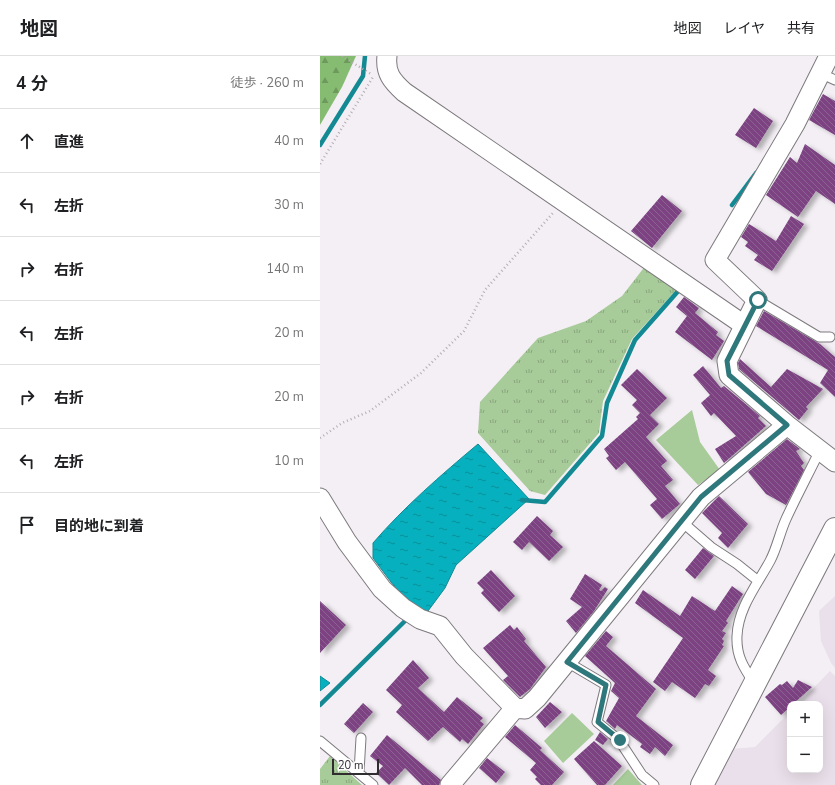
<!DOCTYPE html>
<html lang="ja">
<meta charset="utf-8">
<style>
body{margin:0;font-family:"Nunito Sans","Noto Sans JP",sans-serif;background:#f6f6f6;color:#202124}
.controls{position:absolute;right:12px;bottom:12px;display:grid;overflow:hidden;border-radius:8px;box-shadow:0 4px 16px #0002}
.controls button{width:36px;height:36px;display:grid;place-items:center;padding:0;border:0;border-bottom:1px solid #e0e0e0;background:#fff;color:#202124;font:20px sans-serif}
.scale{position:absolute;left:12px;bottom:10px;width:47px;box-sizing:border-box;padding-left:4px;border:2px solid #2f2d2f;border-top:0;font-size:11px;line-height:14px;white-space:nowrap;color:#2f2d2f;-webkit-text-stroke:3px #fefeff;paint-order:stroke}
.stop{position:absolute;width:12px;height:12px;margin:-9px;border:3px solid #2e777b;border-radius:50%;background:#fff}
.stop.end{background:#2e777b;border-color:#fff;box-shadow:0 1px 4px #0008}
.list{margin:0;padding:0;list-style:none}
h2{display:flex;justify-content:space-between;align-items:center;height:52px;margin:0;padding:0 16px;font-size:17px}
h2 small{font-size:13px;font-weight:400;color:#757577}
.list li{display:grid;grid-template-columns:26px 1fr auto;gap:12px;align-items:center;box-sizing:border-box;height:64px;padding:0 16px;border-top:1px solid #e0e0e0}
.list b{display:block;font-size:15px;white-space:nowrap}
.list em{font-size:13px;font-style:normal;color:#757577}
.icon{flex:none;width:22px;height:22px;fill:none;stroke:currentColor;stroke-width:2;stroke-linecap:round;stroke-linejoin:round}
.map{position:relative;flex:none;width:515px;height:729px;overflow:hidden}
header{display:flex;align-items:center;gap:24px;box-sizing:border-box;height:56px;padding:0 20px;background:#fff;border-bottom:1px solid #e0e0e0}
header strong{font-size:19px}
nav{display:flex;gap:22px;margin-inline-start:auto;font-size:14px}
main{display:flex}
aside{flex:1;background:#fff}
.map>svg:first-child{display:block}
.built{fill:#eae0eb}
.grass{fill:url(#grass-tufts)}
.forest{fill:url(#forest-firs)}
.garden{fill:#a7cc99}
.water{fill:url(#water-ripples);stroke:#138993}
.lines{fill:none;stroke-linecap:round;stroke-linejoin:round}
.stream{stroke:#138993;stroke-width:4.5}
.building{fill:url(#building-back-hatch);filter:url(#shadow)}
.service-casing{stroke:#7d797d;stroke-width:11}
.minor-casing{stroke:#7d797d;stroke-width:21}
.tertiary-casing{stroke:#7d797d;stroke-width:24}
.path{stroke:#b2aeb2;stroke-width:2.5;stroke-dasharray:1 3;stroke-linecap:butt}
.service{stroke:#fff;stroke-width:9}
.minor{stroke:#fff;stroke-width:19}
.tertiary{stroke:#fff;stroke-width:22}
.route{stroke:#2e777b;stroke-width:5}
</style>
<header>
<strong>地図</strong>
<nav><a>地図</a><a>レイヤ</a><a>共有</a></nav>
</header>
<main>
<aside>
<h2>4 分<small>徒歩 · 260 m</small></h2>
<ul class="list">
<li><svg class="icon" aria-label="ahead" viewBox="0 0 24 24"><path d="M12 20V5M6 11l6-6 6 6"/></svg><div><b>直進</b></div><em>40 m</em></li>
<li><svg class="icon" aria-label="left" viewBox="0 0 24 24"><path d="M17 20v-9H6M10 6l-5 5 5 5"/></svg><div><b>左折</b></div><em>30 m</em></li>
<li><svg class="icon" aria-label="right" viewBox="0 0 24 24"><path d="M7 20v-9h11M14 6l5 5-5 5"/></svg><div><b>右折</b></div><em>140 m</em></li>
<li><svg class="icon" aria-label="left" viewBox="0 0 24 24"><path d="M17 20v-9H6M10 6l-5 5 5 5"/></svg><div><b>左折</b></div><em>20 m</em></li>
<li><svg class="icon" aria-label="right" viewBox="0 0 24 24"><path d="M7 20v-9h11M14 6l5 5-5 5"/></svg><div><b>右折</b></div><em>20 m</em></li>
<li><svg class="icon" aria-label="left" viewBox="0 0 24 24"><path d="M17 20v-9H6M10 6l-5 5 5 5"/></svg><div><b>左折</b></div><em>10 m</em></li>
<li><svg class="icon" aria-label="arrive" viewBox="0 0 24 24"><path d="M6 21V4h12l-3 4 3 4H6"/></svg><div><b>目的地に到着</b></div></li>
</ul>
</aside>
<div class="map">
<svg width="515" height="729" viewBox="0 0 515 729">
<defs>
<pattern id="grass-tufts" width="24" height="20" patternUnits="userSpaceOnUse"><rect width="24" height="20" fill="#a7cc99"/><path d="M3 7l-1-3M5 7V3M7 7l1-3M15 17l-1-3M17 17v-4M19 17l1-3" fill="none" stroke="#88a67d"/></pattern>
<pattern id="forest-firs" width="22" height="20" patternUnits="userSpaceOnUse"><rect width="22" height="20" fill="#86bc71"/><path d="M5 1l3.5 6h-7zM16 11l3.5 6h-7z" fill="#6e995d"/></pattern>
<pattern id="water-ripples" width="26" height="14" patternUnits="userSpaceOnUse"><rect width="26" height="14" fill="#07b0be"/><path d="M2 4q2-2 4 0t4 0M15 11q2-2 4 0t4 0" fill="none" stroke="#08909b"/></pattern>
<pattern id="building-back-hatch" width="6" height="6" patternUnits="userSpaceOnUse"><rect width="6" height="6" fill="#7b4382"/><path d="M-1 5l2 2M0 0l6 6M5-1l2 2" fill="none" stroke="#8c6292"/></pattern>
<filter id="shadow"><feDropShadow dx="4.5" dy="2.5" stdDeviation="2" flood-color="#0004"/></filter>
</defs>
<rect width="100%" height="100%" fill="#f3eff4"/>
<path class="built" d="M515,540V612L511,607L501,585L499,555Z
M510,615L515,620V729H393L412,693L435,691L470,656V714H500V648H478Z"/>
<path class="grass" d="M326,209L359,231L312,283L283,345L279,377L225,439L210,435L158,377L160,346L218,282L266,265L302,240Z
M10,700L42,729H0V713Z"/>
<path class="forest" d="M0,0H36L22,31L0,69Z"/>
<path class="garden" d="M372,354L380,386L400,414L378,429L336,384Z
M252,657L274,678L243,707L224,685Z
M308,713L322,729H293Z"/>
<path class="water" d="M158,388L209,443L136,509L125,532L108,555L100,557L89,550L53,502V487C84,451 121,419 158,388Z
M0,620L10,627L0,635Z"/>
<g class="lines">
<path class="stream" d="M0,89L43,20L45,0
M412,149L436,117
M202,444L225,446L282,380L287,347L315,284L360,233
M0,649L88,562"/>
</g>
<path class="building" d="M503,38L515,45V79L489,64Z
M434,52L453,65L436,92L415,79Z
M485,88L515,109V148L496,135L478,161L446,139L470,101L477,107Z
M342,139L362,155L332,192L311,175Z
M471,160L484,168L452,215L434,204L438,199L425,190L428,186L421,181L429,168L456,185Z
M364,241L379,252L375,257L398,276L396,279L404,285L392,304L355,276L367,260L356,251Z
M444,255L500,288L515,301V341L500,327L508,314L436,270Z
M420,303L451,331L467,313L503,333L486,351L488,353L479,364L419,313L418,307Z
M383,310L401,332L404,330L440,360L438,362L446,370L404,407L395,393L416,380L394,357L391,360L381,347L390,339L373,319Z
M317,313L347,342L330,359L339,368L326,381L347,405L341,410L353,424L345,430L360,448L342,463L330,449L337,443L305,406L296,414L286,402L289,400L284,393L318,363L316,361L320,357L312,349L317,344L301,329Z
M467,383L480,393L476,395L484,407L481,410L484,414L466,449L446,438L428,416Z
M399,440L428,468L408,492L398,482L402,477L382,457Z
M217,460L233,475L230,479L243,491L229,505L209,486L202,494L193,486Z
M383,492L394,500L375,523L365,514Z
M171,514L195,540L179,556L161,537L164,534L157,527Z
M265,518L282,529L279,534L281,535L285,531L288,533L274,555L256,577L246,565L262,551L250,543Z
M412,530L423,538L406,565L408,567L402,575L406,577L402,583L404,585L402,589L404,590L388,614L396,620L389,630L385,628L375,642L352,626L345,635L333,626L363,582L315,547L323,534L360,560L372,540L395,555Z
M0,545L26,569L0,597Z
M190,569L194,574L197,571L206,583L204,585L226,611L210,633L200,641L183,624L188,620L163,592Z
M286,575L293,581L286,590L336,633L316,660L353,689L345,700L335,691L330,698L320,691L322,688L297,669L295,673L286,665L299,642L291,635L295,627L265,600Z
M93,604L109,622L98,632L124,656L137,641L163,662L160,665L164,668L148,688L142,683L140,686L123,671L108,685L76,656L82,649L66,634Z
M478,624L492,631L473,648H470V651L461,659L445,641L460,628L462,629L467,625L473,632Z
M230,646L242,656L225,672L216,661Z
M43,647L53,656L34,677L24,668Z
M195,669L222,692L220,694L244,716L232,729H221L215,723L217,721L210,714L216,707L185,681Z
M280,676L288,683L283,689L275,684Z
M67,679L121,724L119,729H102L85,712L69,729L56,717L63,710L50,700Z
M274,685L302,710L285,729H277L254,703Z
M167,702L185,716L176,727L159,712Z"/>
<g class="lines">
<defs>
<path id="service" d="M502,18L515,24
M437,244L499,281H510
M361,465L391,491L417,508L437,524
M247,606L286,629L277,666L299,684L322,719L334,729
M434,627C424,612 416,600 417,580C418,552 437,529 450,505C457,492 460,476 466,463C477,439 489,417 500,394
M0,685L53,729
M39,716L41,682"/>
<path id="minor" d="M67,0C65,17 72,25 84,36L424,269
M509,0L475,68L395,204L437,244L407,305L409,319L467,369L515,406
M0,442L27,486L62,533L83,552L100,563L120,570L144,600L195,652L205,653L217,642L381,441L467,369
M130,729L195,652"/>
<path id="tertiary" d="M382,729L515,473"/>
</defs>
<use href="#service" class="service-casing"/>
<use href="#minor" class="minor-casing"/>
<use href="#tertiary" class="tertiary-casing"/>
<path class="path" d="M22,0L51,18
M0,108L53,21
M0,382L22,367L50,355L101,317L144,275L165,234L233,157"/>
<use href="#service" class="service"/>
<use href="#minor" class="minor"/>
<use href="#tertiary" class="tertiary"/>
</g>
<g class="lines">
<path class="route" d="M300,684L278,666L286,629L247,606L381,441L467,369L409,319L407,305L438,244"/>
</g>
</svg>
<div class="controls">
<button>+</button>
<button>−</button>
</div>
<div class="scale">20 m</div>
<div class="stop" style="left:438px;top:244px"></div>
<div class="stop end" style="left:300px;top:684px"></div>
</div>
</main>
